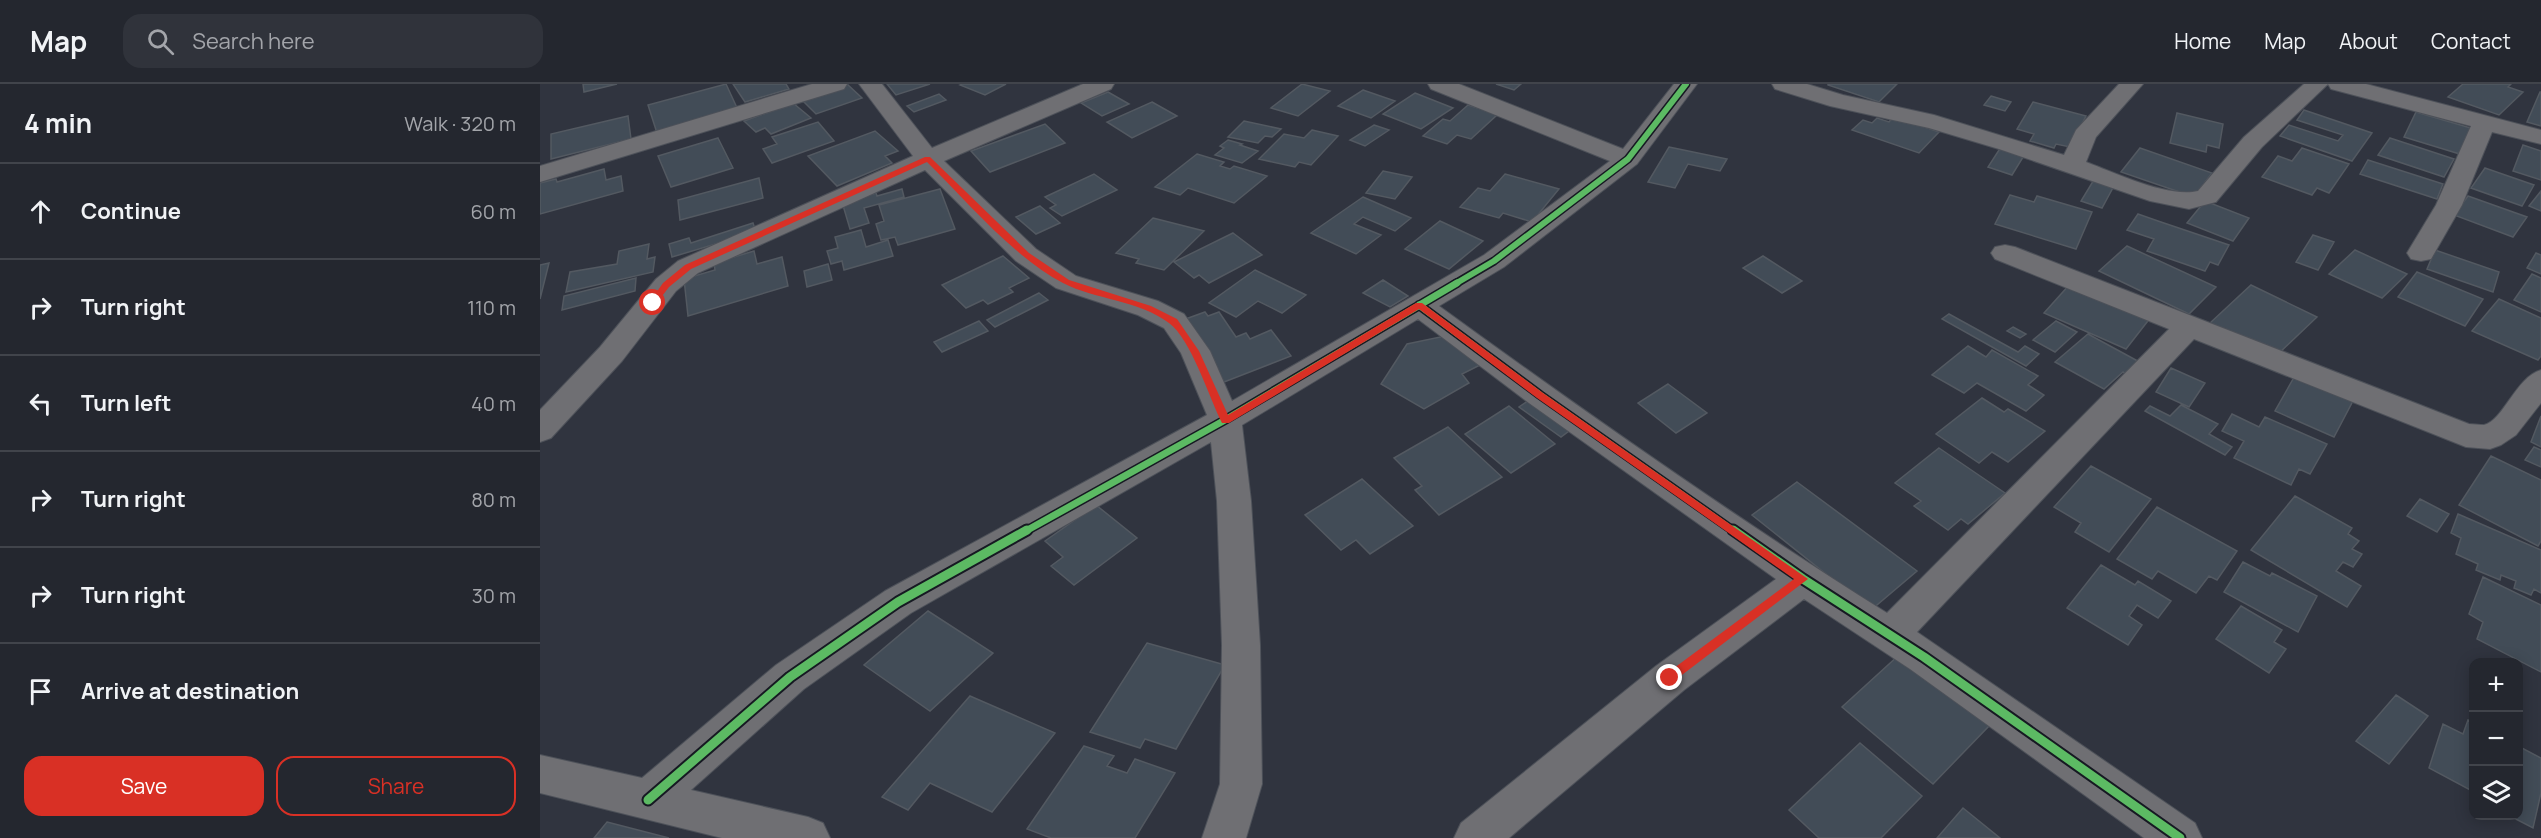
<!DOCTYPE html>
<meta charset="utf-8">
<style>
body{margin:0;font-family:Manrope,sans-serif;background:#30333b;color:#f1f3f6}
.controls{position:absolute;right:18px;bottom:18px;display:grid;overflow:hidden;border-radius:12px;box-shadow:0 3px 15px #0003}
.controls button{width:54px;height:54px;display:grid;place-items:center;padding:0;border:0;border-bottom:2px solid #41444b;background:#24272f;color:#f1f3f6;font:30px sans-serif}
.stop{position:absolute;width:18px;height:18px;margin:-14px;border:4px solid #d93025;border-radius:50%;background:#fff}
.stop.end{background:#d93025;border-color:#fff;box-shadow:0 2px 6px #0008}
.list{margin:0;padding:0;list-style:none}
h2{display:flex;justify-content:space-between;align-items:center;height:78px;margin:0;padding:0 24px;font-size:26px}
h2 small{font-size:20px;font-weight:400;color:#a3a5aa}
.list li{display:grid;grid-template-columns:39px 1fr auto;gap:18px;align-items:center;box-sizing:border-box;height:96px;padding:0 24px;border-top:2px solid #41444b}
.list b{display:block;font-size:22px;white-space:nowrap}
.list em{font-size:20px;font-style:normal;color:#a3a5aa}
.actions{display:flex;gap:12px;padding:18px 24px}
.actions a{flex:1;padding:14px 0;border:2px solid #d93025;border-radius:18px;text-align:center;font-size:21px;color:#d93025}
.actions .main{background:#d93025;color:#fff}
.icon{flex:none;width:33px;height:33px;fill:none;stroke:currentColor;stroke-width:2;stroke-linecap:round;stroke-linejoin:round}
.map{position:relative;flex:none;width:2001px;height:754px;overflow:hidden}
header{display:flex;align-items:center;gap:36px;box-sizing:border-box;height:84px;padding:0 30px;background:#24272f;border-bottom:2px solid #41444b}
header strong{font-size:28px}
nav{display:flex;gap:33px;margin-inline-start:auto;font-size:21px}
.search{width:420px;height:54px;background:#30333b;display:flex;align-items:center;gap:15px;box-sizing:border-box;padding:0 21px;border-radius:18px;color:#a3a5aa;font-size:22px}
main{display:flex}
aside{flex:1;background:#24272f}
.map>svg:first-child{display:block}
.building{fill:#424c57;stroke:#535961;stroke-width:1.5}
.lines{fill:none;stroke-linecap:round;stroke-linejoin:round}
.minor-casing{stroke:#4d5159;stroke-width:2}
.minor{fill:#6f6f73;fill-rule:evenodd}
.cycleway-far2-casing{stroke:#161922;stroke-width:9}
.cycleway-far1-casing{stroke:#161922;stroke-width:10}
.cycleway-casing{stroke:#161922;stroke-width:13}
.cycleway-far2{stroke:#5cba63;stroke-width:6}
.cycleway-far1{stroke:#5cba63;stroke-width:7}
.cycleway{stroke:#5cba63;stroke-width:9}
.route{fill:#d93025}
</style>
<header>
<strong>Map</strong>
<div class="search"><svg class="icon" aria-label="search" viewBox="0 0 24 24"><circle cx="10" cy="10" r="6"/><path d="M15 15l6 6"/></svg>Search here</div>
<nav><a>Home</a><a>Map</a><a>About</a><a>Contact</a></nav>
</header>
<main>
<aside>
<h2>4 min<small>Walk · 320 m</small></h2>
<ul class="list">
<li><svg class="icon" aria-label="ahead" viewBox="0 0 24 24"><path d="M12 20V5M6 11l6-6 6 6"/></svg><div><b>Continue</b></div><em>60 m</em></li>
<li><svg class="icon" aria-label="right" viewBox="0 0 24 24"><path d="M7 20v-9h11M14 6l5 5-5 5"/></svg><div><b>Turn right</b></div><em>110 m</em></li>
<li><svg class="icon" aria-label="left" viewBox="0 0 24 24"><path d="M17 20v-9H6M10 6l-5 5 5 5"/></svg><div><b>Turn left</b></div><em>40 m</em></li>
<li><svg class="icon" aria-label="right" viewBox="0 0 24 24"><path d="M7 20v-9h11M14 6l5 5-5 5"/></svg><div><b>Turn right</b></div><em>80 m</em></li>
<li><svg class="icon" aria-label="right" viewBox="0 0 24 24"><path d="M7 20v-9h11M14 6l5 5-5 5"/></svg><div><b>Turn right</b></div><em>30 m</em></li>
<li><svg class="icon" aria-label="arrive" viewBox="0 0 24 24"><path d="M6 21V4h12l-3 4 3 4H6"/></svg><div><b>Arrive at destination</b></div></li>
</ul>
<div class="actions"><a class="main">Save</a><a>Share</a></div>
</aside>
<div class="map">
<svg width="2001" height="754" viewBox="0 0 2001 754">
<rect width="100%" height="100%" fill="#30343f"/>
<path class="building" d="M43,0H77L44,8Z
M186,0L198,26L117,49L108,21Z
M193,0H246L249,5L205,18Z
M300,0H307L322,14L276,30L260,14Z
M347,0H390L356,11Z
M422,0H466L445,11L420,1Z
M762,0L790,7L758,32L731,24Z
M956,0H981L974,6Z
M1357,0L1339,18L1288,1V0Z
M1923,0H1971L1968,3L1983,8L1959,31L1908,13Z
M823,6L855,17L831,34L798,22Z
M568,8L589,20L562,32L541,19Z
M2000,8H2001V42L1987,38Z
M875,9L913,24L881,45L843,30Z
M399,10L406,16L374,28L367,22Z
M1451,12L1471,18L1465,27L1444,21Z
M612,18L637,32L592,54L567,38Z
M1493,18L1546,32L1530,63L1516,60L1514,64L1490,57L1494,50L1477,45Z
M253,19L271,34L231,50L225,44L216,48L204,37Z
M928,21L958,30L931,55L917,51L907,60L883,52L903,35L910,37Z
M1764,26L1832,49L1812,77L1740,52L1749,41L1798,57L1803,51L1757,36Z
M1876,28L1934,45L1923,71L1864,53Z
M1637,29L1683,40L1679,64L1667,61L1666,68L1630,59Z
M88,32L91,55L11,75V50Z
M1354,32L1399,48L1379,69L1312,46L1323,36L1332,39L1337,34L1349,38Z
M704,37L741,45L732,53L725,52L718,59L688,53Z
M278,38L294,57L232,79L223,65L237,60L232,53Z
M505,40L525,59L450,88L431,67Z
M834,41L849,46L825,62L810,56Z
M772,46L798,52L771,81L759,78L755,83L719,75L744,50L764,54Z
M335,47L358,67L345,72L352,79L297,102L268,72Z
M178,54L193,84L131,103L118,72Z
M1850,54L1914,75L1904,93L1838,71Z
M688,56L702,60L700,61L718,67L702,79L675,71L684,64L680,62Z
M1983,61L2001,67V96L1973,87Z
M1129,63L1187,75L1180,87L1148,80L1135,104L1108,98Z
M1461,63L1485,70L1472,91L1448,83Z
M1600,64L1672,89L1654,113L1581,88Z
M1762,64L1809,80L1789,109L1777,104L1772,111L1722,93L1738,72L1752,77Z
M657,70L684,78L680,82L690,85L694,82L727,92L694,119L648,104L640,111L615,103Z
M1828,76L1903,100L1897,115L1820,90Z
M1945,84L1994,101L1982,122L1931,104Z
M64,85L66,96L81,92L83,107L0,130V99L16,95L17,98Z
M843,87L872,93L855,115L826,109Z
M554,90L577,106L522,132L510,124L516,121L505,113Z
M965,90L1019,105L992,138L963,129L959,134L920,123L938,104L950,107Z
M219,94L223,114L140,136L138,116Z
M1555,94L1575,100L1562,124L1541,117Z
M362,105L364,113L324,124L329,139L310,145L302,118L336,109L337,112Z
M400,105L415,145L358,161L355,153L341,156L336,140L344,137L339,121Z
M2001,107V127L1989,122Z
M1470,111L1494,118L1497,112L1552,128L1536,165L1455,140Z
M1928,112L1987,133L1973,153L1914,131Z
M823,113L871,134L855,147L823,133L814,140L841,151L816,170L771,149Z
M1665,117L1709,134L1693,157L1647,139Z
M500,122L520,139L496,150L476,133Z
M1598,130L1618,137L1689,161L1678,181L1670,178L1665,187L1607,167L1614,155L1587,146Z
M613,134L664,147L624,186L596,179L599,175L576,169Z
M900,137L943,157L909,185L865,165Z
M213,139L216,148L132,173L129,160L149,154L151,159Z
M321,146L326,163L348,156L353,172L304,186L302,177L291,180L287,167L298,164L295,153Z
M693,149L722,171L669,199L659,191L654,194L634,178Z
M1773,151L1794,158L1778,186L1756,178Z
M109,160L107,175L115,173L113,188L26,208L30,188L77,180L79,167Z
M1587,162L1676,203L1649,230L1559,187Z
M1815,166L1867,190L1842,214L1789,190Z
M1895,166L1959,188L1953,208L1887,185Z
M214,167L217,180L242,173L248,202L148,232L144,195L175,186L174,179Z
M1996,169L2001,171V190L1987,184Z
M463,172L489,194L469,204L473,208L448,220L443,216L426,224L402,201Z
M1223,172L1262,197L1242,209L1203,184Z
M9,179L0,215V181Z
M288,180L292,196L267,203L264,187Z
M715,186L766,211L742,229L718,217L696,233L669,219Z
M1877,188L1943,215L1925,242L1858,213Z
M1992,190L2001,194V228L1974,216Z
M96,194L95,207L22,226L24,212Z
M843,196L868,212L850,223L823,209Z
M1531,199L1611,233L1586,265L1504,229Z
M1711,201L1777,233L1736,272L1670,239Z
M499,209L508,216L455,243L447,236Z
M1959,215L2001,234V272L1998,276L1932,247Z
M665,228L668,232L679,228L696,253L706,249L710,255L731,246L751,272L684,298L643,236Z
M1409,230L1478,268L1485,262L1499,270L1486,282L1402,235Z
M439,237L448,247L402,268L394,258Z
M1516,237L1537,248L1515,268L1493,256Z
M1473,243L1486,250L1480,254L1467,247Z
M1548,250L1605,281L1591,293L1583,288L1564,305L1515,278Z
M905,252L940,281L922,290L929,299L884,325L841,300L867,260Z
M1428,262L1446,273L1452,266L1498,292L1488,301L1504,311L1486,327L1437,299L1424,309L1392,291Z
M1631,284L1665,299L1649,323L1616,308Z
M1757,288L1815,313L1794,353L1735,327Z
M1128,300L1167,329L1136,349L1098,319Z
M995,312L1037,341L1021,353L979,323Z
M1442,314L1464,328L1468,325L1505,347L1468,378L1452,368L1439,379L1396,350Z
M1641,321L1678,340L1669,350L1692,363L1685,371L1605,327L1610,322L1630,332Z
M969,322L1015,360L971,389L925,350Z
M1692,330L1719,343L1725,333L1787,360L1770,390L1759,385L1751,401L1694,374L1704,357L1682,347Z
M2001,332V363L1991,358Z
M908,343L962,393L899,431L875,406L882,402L854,374Z
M1994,363L2001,366V383L1985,376Z
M1399,364L1465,409L1428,440L1421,435L1408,446L1374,422L1381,417L1355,399Z
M1951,372L2001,396V457L1998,462L1919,421Z
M1551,382L1611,415L1569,468L1535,448L1541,439L1514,423Z
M822,395L873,442L830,470L816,456L801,466L765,431Z
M1257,398L1377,487L1331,526L1212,431Z
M1755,412L1812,444L1808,450L1819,457L1812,465L1822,470L1813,483L1803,478L1796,487L1821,502L1807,523L1711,466Z
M1880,415L1909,430L1897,448L1867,432Z
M556,421L597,454L534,501L511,482L523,473L505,457Z
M1617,423L1697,467L1677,496L1669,492L1656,509L1618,487L1612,495L1577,475Z
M1918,430L2001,466V509L1994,505L1991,511L1974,504L1976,497L1961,491L1960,496L1936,486L1938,480L1916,470L1921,454L1911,449Z
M1703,478L1730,492L1732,489L1777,512L1758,548L1684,508Z
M1561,481L1595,501L1598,497L1631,517L1618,534L1597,521L1589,532L1602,541L1588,561L1527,524Z
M1943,493L2001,521V588L1937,555L1943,538L1929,530Z
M1701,522L1742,546L1734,558L1746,565L1729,589L1676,555Z
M388,527L453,569L390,627L324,581Z
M607,559L685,581L636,665L605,655L600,664L550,648Z
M1359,571L1449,642L1393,700L1302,623Z
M1856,611L1888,632L1849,680L1816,657Z
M430,612L515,649L452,728L390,699L368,726L342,713Z
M1928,636L1934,639V708L1889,684L1903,640L1923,650Z
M1320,659L1382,712L1341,754H1279L1249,726Z
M544,662L574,672L567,682L587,689L595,675L635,689L595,754H511L487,745Z
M1978,662L2001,674V709L1993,744L1970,732H1978Z
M1423,724L1460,754H1397Z
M67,738L129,754H54Z"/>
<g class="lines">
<defs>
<path id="minor" d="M272,0H307L304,5L0,98V82Z
M319,0H342L392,64L543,0H574L571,5L404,77L496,165L536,192L618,217L644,230L670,267L692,317L944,171L1070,77L891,5L888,0H919L1083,65L1134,0H1157L1097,80L964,183L899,222C1045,328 1194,433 1347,529L1629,245L1455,175L1451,169L1455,163L1465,161L1475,163L1929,340C1933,340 1939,341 1944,341C1963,337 1976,293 2001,286V319L1976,351L1961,361L1950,365L1926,363L1654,255L1377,548L1655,739L1662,754H1604L1370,585L1264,515L1144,606L969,754H914L921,739L1116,582L1236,495L989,319L878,235L702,341L711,417L720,561L722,700L706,754H662L680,700L682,561L677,417L671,358L371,529L264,605L151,706L268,733L283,739L290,754H182L0,709V671L102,694L236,581L345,507L667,331L641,269L624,244L598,231L516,204L476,177L385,86L158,189L136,207L82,277L11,354L0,358V326L60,263L116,195L138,177L373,72Z
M1232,0H1267L1303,11L1394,31L1524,71L1536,46L1579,0H1603L1556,53L1546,78C1576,89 1627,114 1658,107L1704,53L1764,0H1826L2001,46V60L1952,48L1922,121L1891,175L1881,177L1871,175L1867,169L1896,121L1931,42L1791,5L1788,0L1722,63L1676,118L1649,125L1610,117L1459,65L1389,44L1290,22L1235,5Z"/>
</defs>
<use href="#minor" class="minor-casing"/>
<use href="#minor" class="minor"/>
<defs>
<path id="cycleway-far2" d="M915,200L954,177L1088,75L1146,0"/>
<path id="cycleway-far1" d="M879,221L1000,311L1195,448
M484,448L685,336L917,199"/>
<path id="cycleway" d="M1193,446L1263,495L1384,573L1640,754
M108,716L250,593L358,518L487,446"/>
</defs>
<use href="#cycleway-far2" class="cycleway-far2-casing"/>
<use href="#cycleway-far1" class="cycleway-far1-casing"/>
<use href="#cycleway" class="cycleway-casing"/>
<use href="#cycleway-far2" class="cycleway-far2"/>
<use href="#cycleway-far1" class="cycleway-far1"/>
<use href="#cycleway" class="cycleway"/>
</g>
<path class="route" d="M385,73H390L489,169L529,196L611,222L637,235L659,267L688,331L876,219H882L1003,309L1268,495L1134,597H1126V590L1254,495L997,314L879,225L689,339H682C669,313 651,255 629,239C599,216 556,216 523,199C473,173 427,117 387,78L151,185L129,203L116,220L109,219L123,199L145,181Z"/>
</svg>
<div class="controls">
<button>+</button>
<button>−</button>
<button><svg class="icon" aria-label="layers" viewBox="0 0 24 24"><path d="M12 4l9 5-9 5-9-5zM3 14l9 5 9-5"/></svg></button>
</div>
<div class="stop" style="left:113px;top:219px"></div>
<div class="stop end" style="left:1130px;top:594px"></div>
</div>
</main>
